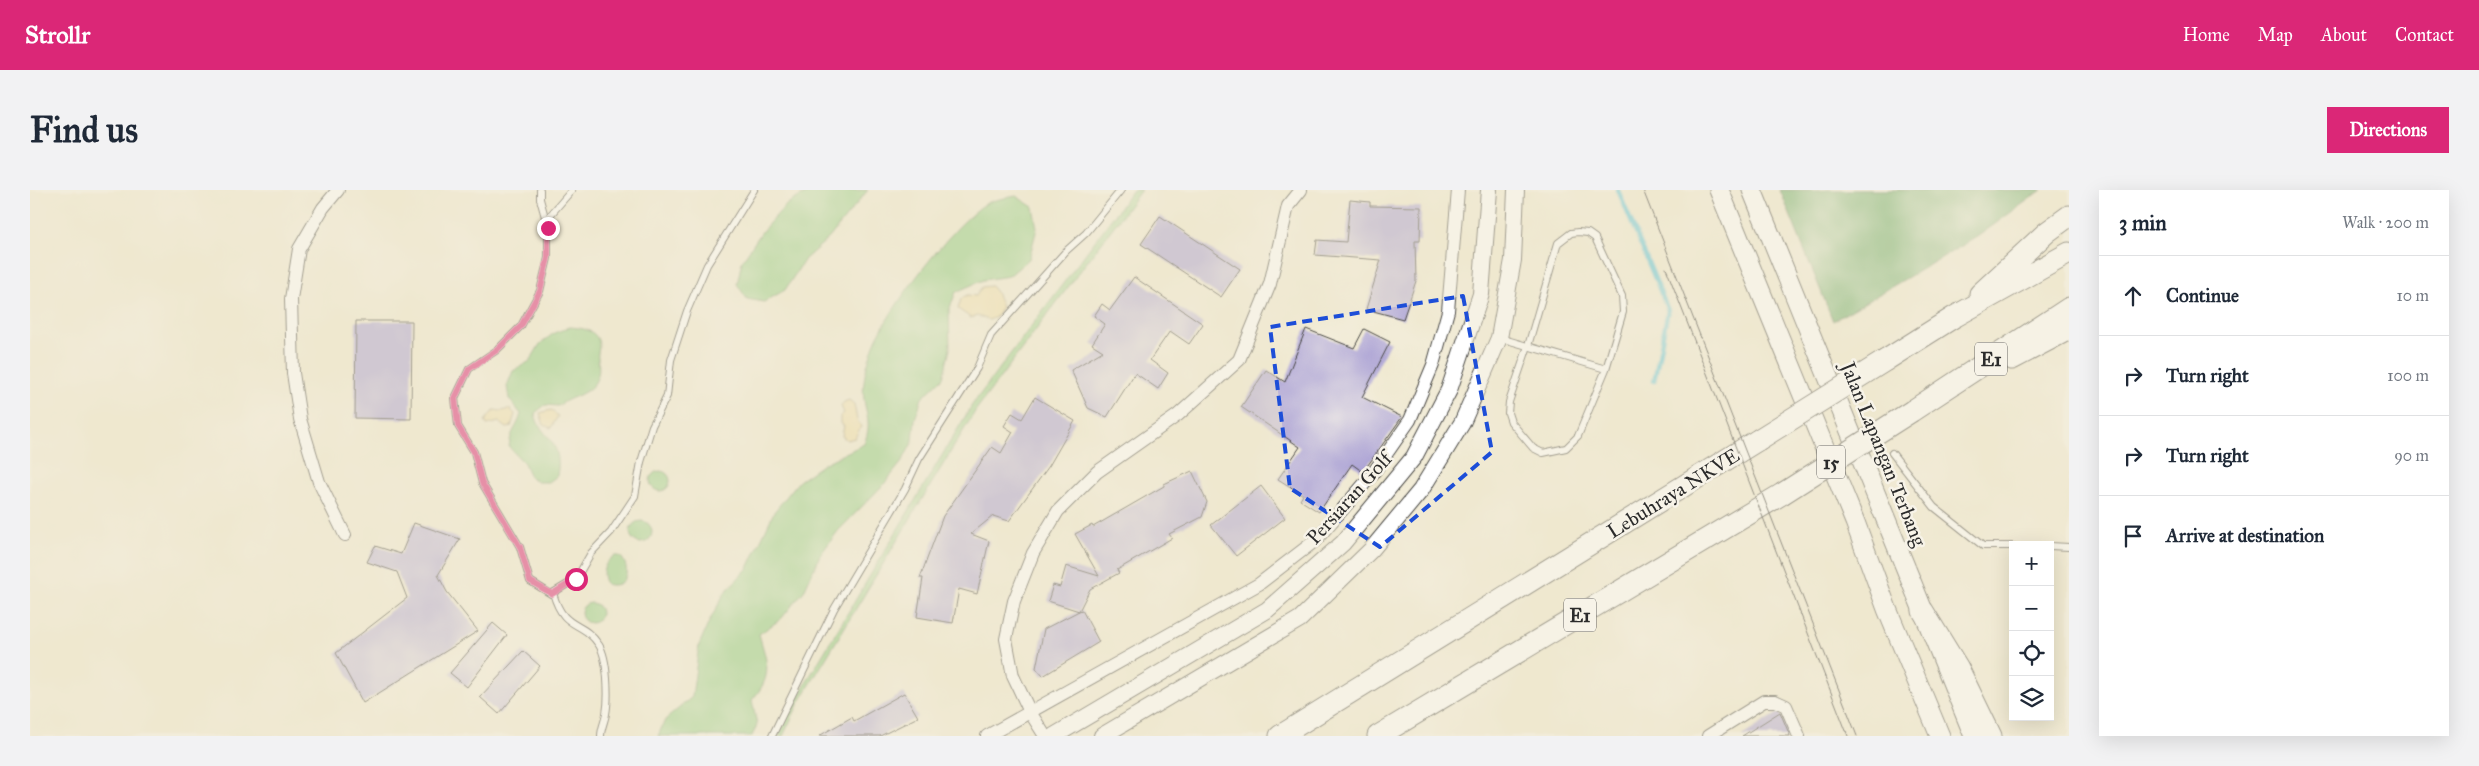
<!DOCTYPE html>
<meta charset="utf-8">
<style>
body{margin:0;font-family:"IM FELL Great Primer",serif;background:#f2f2f3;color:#1f2937}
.controls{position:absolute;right:15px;bottom:15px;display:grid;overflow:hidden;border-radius:0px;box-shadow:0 5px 20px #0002}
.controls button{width:45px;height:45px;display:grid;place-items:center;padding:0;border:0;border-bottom:1px solid #e0e1e3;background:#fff;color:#1f2937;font:25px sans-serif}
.stop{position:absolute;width:15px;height:15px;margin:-11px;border:4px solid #db2777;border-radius:50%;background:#fff}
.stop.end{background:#db2777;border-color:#fff;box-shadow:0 1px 5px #0008}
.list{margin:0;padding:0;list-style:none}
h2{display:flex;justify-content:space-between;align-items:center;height:65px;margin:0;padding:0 20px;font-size:21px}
h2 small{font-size:16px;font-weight:400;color:#747a83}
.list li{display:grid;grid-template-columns:32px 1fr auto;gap:15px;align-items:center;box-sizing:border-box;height:80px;padding:0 20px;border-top:1px solid #e0e1e3}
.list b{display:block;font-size:19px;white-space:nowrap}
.list em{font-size:16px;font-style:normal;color:#747a83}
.icon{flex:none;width:28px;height:28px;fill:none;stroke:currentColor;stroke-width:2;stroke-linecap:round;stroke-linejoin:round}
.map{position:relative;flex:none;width:2039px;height:546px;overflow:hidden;border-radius:0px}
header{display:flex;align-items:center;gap:30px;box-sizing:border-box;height:70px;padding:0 25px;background:#db2777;color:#fff}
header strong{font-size:24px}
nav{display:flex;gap:28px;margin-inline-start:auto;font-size:18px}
.intro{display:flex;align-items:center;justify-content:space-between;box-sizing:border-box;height:120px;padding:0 30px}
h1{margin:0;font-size:35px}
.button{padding:12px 22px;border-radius:0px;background:#db2777;color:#fff;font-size:18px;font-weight:700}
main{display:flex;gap:30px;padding:0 30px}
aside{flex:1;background:#fff;border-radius:0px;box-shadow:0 5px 20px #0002}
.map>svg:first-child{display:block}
.green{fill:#91cc81;stroke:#5e7c56}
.forest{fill:#74b06f;stroke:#506e4d}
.sand{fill:#eeda9e;stroke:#8c8264}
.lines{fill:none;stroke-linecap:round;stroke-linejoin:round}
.stream{stroke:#5cc4d9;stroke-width:4.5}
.building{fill:#aca3d5}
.lane-casing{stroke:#484744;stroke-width:8}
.street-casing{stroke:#484744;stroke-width:14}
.secondary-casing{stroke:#484744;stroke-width:18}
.primary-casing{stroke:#484744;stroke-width:21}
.highway-casing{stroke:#484744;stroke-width:23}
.lane{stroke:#fff;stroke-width:6}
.street{stroke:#fff;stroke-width:12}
.secondary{stroke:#fff;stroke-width:16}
.primary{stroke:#fff;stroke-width:19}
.highway{stroke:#fff;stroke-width:21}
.tram{stroke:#2b2b2b;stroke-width:1}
.highway-bridge-casing{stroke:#484744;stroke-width:23;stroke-linecap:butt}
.highway-bridge{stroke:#fff;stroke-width:21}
.route{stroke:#db2777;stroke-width:6}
.marked{fill:none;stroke:#1d4ed8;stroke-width:4;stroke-dasharray:10 6;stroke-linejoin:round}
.labels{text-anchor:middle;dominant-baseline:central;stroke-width:5;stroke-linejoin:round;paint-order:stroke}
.shield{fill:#f7f3e8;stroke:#686764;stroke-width:1}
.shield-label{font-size:19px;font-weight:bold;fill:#2b2b2b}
.street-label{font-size:20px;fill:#2b2b2b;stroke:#f7f3e8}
</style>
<header>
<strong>Strollr</strong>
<nav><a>Home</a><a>Map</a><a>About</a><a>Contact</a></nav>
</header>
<div class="intro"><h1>Find us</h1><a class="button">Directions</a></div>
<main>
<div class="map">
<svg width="2039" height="546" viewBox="0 0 2039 546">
<rect width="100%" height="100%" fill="#f7f3e8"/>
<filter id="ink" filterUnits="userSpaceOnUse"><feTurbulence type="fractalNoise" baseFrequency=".02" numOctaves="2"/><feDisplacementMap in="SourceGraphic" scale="10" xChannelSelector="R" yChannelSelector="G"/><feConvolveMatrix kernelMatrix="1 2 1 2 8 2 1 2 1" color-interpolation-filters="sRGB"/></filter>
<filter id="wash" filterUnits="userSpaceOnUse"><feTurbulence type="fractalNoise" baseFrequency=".0096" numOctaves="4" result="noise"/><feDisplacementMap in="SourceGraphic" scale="20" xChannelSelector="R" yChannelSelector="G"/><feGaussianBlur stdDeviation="1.12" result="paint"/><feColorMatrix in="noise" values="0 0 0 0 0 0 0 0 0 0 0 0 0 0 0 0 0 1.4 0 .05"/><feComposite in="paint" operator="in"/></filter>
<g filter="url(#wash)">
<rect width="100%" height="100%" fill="#efe8cf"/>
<path class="green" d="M781,0H838L799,48L775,69L755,100L734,112L717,109L707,94L712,71L733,40L757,14Z
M1103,0H1111L946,220L769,513L753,546H748L765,511L942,215Z
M986,6L1003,17L1007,38L999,69L979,86L953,90L926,102L919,120L920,159L913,188L892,208L885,229L883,251L872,272L855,293L808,341L790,365L774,401L751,429L729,444C737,473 744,485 722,510L727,535L722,546H628L635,530L662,507L669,455L679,432L695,402L718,378L744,322L769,291L795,273L834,254C845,227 830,218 834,192C835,180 840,166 844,155C857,121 925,31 957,13C965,9 977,8 986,6Z
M540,137C552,138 569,140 569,156C569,160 567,164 568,168C569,178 570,185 564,194C555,206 539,207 528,216L515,215L505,223C509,248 534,248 527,286L519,292H508L500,287L494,273L479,257C481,239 487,239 491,224L479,209L477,196L483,181L500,171L510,154L524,143Z
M620 291a10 10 0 1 1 20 0a10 10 0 1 1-20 0Z
M600 342a11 11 0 1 1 22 0a11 11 0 1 1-22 0Z
M584,366H590C603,379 595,400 576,394C570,383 574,373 584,366Z
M551 423a10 10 0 1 1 20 0a10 10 0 1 1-20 0Z"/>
<path class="forest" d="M1750,0H2012L1947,47L1803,131Z"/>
<path class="sand" d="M961,96L966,102L972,117L966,127L959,130L947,126L941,128L928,119L931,109L937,105L946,106L952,97Z
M819,210L824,214L827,230L831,236L825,248L817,250L812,246L814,236L810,233V226L814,223L811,216L814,212Z
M480,219L485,224L481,237L477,238L469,232L457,235L455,231L464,220L472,221Z
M521,220L528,226L521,238L514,235L510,223Z"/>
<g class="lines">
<path class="stream" d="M1588,0L1638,120L1624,191"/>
</g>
<g id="blocks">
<path class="building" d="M1320,10L1340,12V16L1391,17L1390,51H1385L1386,91L1373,129L1336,119L1351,70L1285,65L1287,50L1316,52Z
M1130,26L1210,79L1191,107L1111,54Z
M1104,87L1173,134L1159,154L1140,141L1120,170L1138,183L1128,199L1105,183L1077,227L1058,218L1041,180L1073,161L1062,154L1075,134L1064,126L1072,114L1080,120Z
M326,131H382L381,229L325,228Z
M1276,139L1324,158L1334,139L1360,152L1332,207L1372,227L1333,282L1322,274L1289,322L1270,310L1273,305L1248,289L1270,257L1211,217L1236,180L1255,192Z
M1005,207L1045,231L1019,276L979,331L963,326L941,344L959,351L947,404L929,399L923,433L887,427L893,388H890L913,326L962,257L971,263L983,242L974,236L982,223L992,229Z
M1162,281L1177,312L1172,327L1139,344L1142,348L1087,380L1089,383L1060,399L1049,421L1052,420L1069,452L1013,486L1006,478L1014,439L1049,421L1018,411L1023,395L1030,397L1036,376L1069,386L1045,344L1062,335L1063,337L1134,296V294Z
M1231,296L1255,328L1206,366L1181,335Z
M384,333L430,349L408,385L417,402L448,441L333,513L306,463L377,408L367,382L337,372L345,356L371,364Z
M463,433L477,445L437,497L420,483Z
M493,461L510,476L469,524L450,507Z
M874,503L888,527L850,546H789L822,527L824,531Z
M1750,522L1760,546H1712Z"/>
</g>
</g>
<g filter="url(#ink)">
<use href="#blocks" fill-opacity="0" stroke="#484744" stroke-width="1"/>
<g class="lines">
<defs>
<path id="lane" d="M510,0V9L518,38V68L510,101L491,136L467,160L439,179L425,208L428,236L444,262L452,293L490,357L500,391L521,404L546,389L561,363L581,342L605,306L611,272L622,236L637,206L641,170L657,121L677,75L724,0
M516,30L542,0
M1548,42L1558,43L1565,48L1592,106L1593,122L1576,179L1548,246L1536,258L1513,263L1503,258L1481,232L1478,223L1479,212L1498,156L1528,53L1541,43Z
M1470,148L1576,179
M1862,263L1904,317L1953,356H1983
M2020,356L2039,357
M523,403C534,442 552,429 569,455C578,469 579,508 576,524C575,531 571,538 571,546
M742,546L804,419L875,299L889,269L947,178L961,145L1036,61L1056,43L1091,0"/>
<path id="street" d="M308,0L293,18L269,59L261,109L263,183L270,229L289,292L315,345
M957,546L1229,394L1286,350L1341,286L1380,230L1403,175L1418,121L1428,0
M1015,546L1000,522L983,486L976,449L984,411L1003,363L1028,321L1067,282L1148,225L1209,170L1240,94L1258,16L1271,0
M1678,546L1734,511H1745L1756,516L1769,546"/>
<path id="secondary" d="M1024,546L1237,420L1313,353L1384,267L1419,200L1451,104L1459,0
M1072,546L1270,429L1342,359L1391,300L1432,233L1469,148L1483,70L1486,0"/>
<path id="primary" d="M1689,0L1825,332L1857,419L1910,546
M1722,0L1944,546"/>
<path id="highway" d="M1950,104L2017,42L2039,26
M1982,169L2039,139
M1856,170L1924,127L2039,63
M1882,221L2039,118
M1893,421L1928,478L1961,546
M1250,546L1728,250
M1348,546L1752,304"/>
</defs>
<use href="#lane" class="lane-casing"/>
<use href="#street" class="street-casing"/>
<use href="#secondary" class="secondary-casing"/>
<use href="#primary" class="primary-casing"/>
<use href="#highway" class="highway-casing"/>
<use href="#lane" class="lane"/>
<use href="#street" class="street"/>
<use href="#secondary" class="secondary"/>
<use href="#primary" class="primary"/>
<use href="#highway" class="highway"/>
<path class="tram" d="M1613,0L1827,546
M1636,78L1818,546"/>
<defs>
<path id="highway-bridge" d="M1728,250L1856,170
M1752,304L1882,221"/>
</defs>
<use href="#highway-bridge" class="highway-bridge-casing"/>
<use href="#highway-bridge" class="highway-bridge"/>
</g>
</g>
<g class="lines" filter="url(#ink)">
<path class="route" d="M518,38V68L510,101L491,136L467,160L439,179L425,208L428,236L444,262L452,293L490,357L500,391L522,404L546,389"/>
</g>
<path d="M0 0H2039V546H0ZM1433,106L1462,262L1350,357L1260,298L1240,137Z" fill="#efe8cf" fill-opacity=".55" fill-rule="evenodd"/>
<path class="marked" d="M1433,106L1462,262L1350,357L1260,298L1240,137Z"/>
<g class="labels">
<g class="shield">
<rect x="1945" y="152.5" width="32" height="33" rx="4"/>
<rect x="1787" y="255.5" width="28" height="33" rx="4"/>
<rect x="1534" y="408.5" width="32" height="33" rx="4"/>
</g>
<g class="shield-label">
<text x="1961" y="169">E1</text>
<text x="1801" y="272">15</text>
<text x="1550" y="425">E1</text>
</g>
<g class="street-label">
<text transform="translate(1854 264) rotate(68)">Jalan Lapangan Terbang</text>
<text transform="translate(1643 303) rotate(-32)">Lebuhraya NKVE</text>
<text transform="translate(1319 308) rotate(-48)">Persiaran Golf</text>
</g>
</g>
</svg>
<div class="controls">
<button>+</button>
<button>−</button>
<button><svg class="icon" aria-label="locate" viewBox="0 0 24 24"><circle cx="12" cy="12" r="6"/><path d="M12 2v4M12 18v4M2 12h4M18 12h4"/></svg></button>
<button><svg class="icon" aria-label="layers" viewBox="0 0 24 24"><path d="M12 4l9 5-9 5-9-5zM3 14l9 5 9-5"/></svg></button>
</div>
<div class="stop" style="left:546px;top:389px"></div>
<div class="stop end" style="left:518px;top:38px"></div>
</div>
<aside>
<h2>3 min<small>Walk · 200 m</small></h2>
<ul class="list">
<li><svg class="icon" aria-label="ahead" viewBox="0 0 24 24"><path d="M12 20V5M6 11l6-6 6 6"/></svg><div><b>Continue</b></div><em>10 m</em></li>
<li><svg class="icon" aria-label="right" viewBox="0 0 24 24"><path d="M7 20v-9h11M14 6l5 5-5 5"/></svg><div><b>Turn right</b></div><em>100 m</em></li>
<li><svg class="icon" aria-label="right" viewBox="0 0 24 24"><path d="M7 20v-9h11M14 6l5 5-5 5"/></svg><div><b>Turn right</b></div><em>90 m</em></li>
<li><svg class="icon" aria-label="arrive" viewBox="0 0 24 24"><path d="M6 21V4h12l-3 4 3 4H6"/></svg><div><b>Arrive at destination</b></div></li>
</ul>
</aside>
</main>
